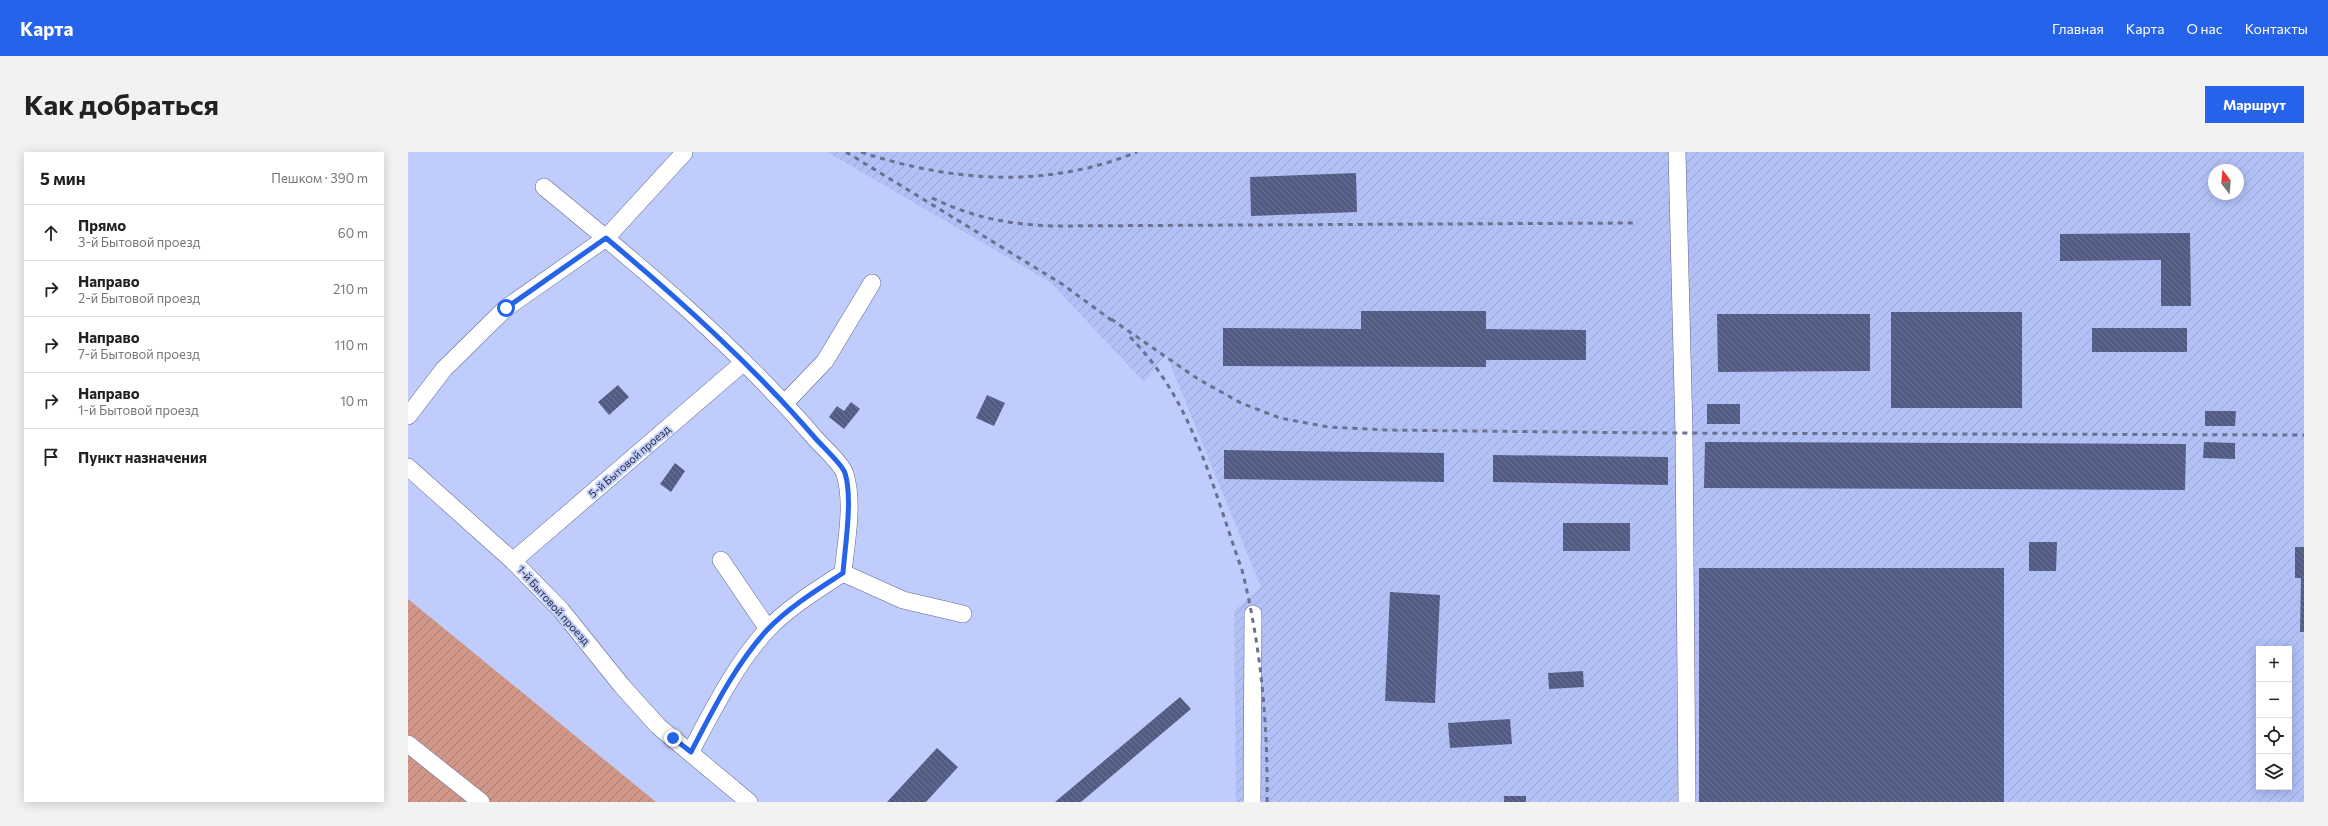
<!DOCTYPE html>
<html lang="ru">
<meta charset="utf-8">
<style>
body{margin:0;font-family:Commissioner,sans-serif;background:#f2f2f2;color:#222}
.controls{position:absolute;right:12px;bottom:12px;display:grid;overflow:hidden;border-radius:0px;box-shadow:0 2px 10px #0003}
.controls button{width:36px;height:36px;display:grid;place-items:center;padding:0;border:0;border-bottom:1px solid #e0e0e0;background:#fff;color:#222;font:20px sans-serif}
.compass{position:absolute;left:1800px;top:12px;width:36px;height:36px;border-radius:50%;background:#fff;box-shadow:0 2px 10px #0003;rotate:344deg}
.stop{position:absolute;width:12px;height:12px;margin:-9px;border:3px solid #2563eb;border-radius:50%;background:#fff}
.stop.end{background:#2563eb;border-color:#fff;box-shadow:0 1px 4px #0008}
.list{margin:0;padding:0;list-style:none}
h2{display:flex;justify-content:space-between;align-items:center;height:52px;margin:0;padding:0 16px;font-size:17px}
h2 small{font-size:13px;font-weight:400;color:#767676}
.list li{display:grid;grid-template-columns:26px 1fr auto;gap:12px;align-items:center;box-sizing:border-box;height:56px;padding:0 16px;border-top:1px solid #e0e0e0}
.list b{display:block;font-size:15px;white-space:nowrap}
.list p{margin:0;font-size:13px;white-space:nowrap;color:#767676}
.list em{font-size:13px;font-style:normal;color:#767676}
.icon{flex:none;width:22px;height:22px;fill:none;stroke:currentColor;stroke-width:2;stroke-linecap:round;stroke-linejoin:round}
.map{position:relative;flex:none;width:1896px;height:650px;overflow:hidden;border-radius:0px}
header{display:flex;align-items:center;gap:24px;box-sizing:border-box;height:56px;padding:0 20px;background:#2563eb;color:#fff}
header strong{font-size:19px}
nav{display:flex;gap:22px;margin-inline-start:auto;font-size:14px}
.intro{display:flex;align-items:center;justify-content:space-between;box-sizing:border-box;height:96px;padding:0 24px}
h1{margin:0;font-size:28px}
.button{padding:10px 18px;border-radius:0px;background:#2563eb;color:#fff;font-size:14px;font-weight:700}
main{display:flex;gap:24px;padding:0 24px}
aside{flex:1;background:#fff;border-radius:0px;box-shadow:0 2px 10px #0003}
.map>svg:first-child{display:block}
.industrial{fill:url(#industrial-furrows);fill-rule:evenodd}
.garden{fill:url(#garden-furrows)}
.building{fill:url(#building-back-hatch)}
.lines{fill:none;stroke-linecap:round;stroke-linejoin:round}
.minor-casing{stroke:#5e6791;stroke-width:18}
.minor{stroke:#fff;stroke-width:17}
.rail{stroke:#69718f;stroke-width:3;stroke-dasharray:5 5;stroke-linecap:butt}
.route{stroke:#2563eb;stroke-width:5}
.labels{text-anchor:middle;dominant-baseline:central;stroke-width:4;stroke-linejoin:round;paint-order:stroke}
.street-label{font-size:11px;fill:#272c3e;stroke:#c0ccfb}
</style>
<header>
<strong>Карта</strong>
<nav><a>Главная</a><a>Карта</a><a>О нас</a><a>Контакты</a></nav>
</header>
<div class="intro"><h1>Как добраться</h1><a class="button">Маршрут</a></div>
<main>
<aside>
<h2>5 мин<small>Пешком · 390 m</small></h2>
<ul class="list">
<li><svg class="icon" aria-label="ahead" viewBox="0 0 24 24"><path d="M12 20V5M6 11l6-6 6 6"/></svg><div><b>Прямо</b><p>3-й Бытовой проезд</p></div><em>60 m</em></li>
<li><svg class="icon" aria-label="right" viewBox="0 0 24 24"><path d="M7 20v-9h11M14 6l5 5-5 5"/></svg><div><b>Направо</b><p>2-й Бытовой проезд</p></div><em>210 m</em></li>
<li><svg class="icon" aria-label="right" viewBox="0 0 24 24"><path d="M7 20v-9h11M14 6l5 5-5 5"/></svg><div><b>Направо</b><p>7-й Бытовой проезд</p></div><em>110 m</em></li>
<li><svg class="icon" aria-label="right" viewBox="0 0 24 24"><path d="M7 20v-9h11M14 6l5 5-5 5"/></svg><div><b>Направо</b><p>1-й Бытовой проезд</p></div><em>10 m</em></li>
<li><svg class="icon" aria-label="arrive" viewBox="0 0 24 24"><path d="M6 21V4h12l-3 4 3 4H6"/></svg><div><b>Пункт назначения</b></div></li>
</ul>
</aside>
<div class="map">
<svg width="1896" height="650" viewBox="0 0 1896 650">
<defs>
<pattern id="industrial-furrows" width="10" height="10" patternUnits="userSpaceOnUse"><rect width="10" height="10" fill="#b3c0f5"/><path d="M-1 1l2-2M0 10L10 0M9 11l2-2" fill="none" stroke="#9aa5d3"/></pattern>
<pattern id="garden-furrows" width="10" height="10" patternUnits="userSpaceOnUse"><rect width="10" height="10" fill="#d09688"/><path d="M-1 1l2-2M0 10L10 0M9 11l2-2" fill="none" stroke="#a97b71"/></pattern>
<pattern id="building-back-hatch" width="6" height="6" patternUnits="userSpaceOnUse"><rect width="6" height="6" fill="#525b84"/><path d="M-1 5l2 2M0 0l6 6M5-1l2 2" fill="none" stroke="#6d7494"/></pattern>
</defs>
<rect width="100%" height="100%" fill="#c0ccfb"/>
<path class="industrial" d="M419,0H1896V650H828L826,459L853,435L758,202L736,230L642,130ZM1806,18H1830V42H1806ZM1851,497H1881V635H1851Z"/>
<path class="garden" d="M0,447L248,650H0Z"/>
<path class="building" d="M948,21L949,60L843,64L842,25Z
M1782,81L1783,154H1753V108L1652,109V82Z
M953,159H1078V177L1178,178V208H1078V215L815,214V176L953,177Z
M1483,160H1614V256H1483Z
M1309,162H1462V219L1310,220Z
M1684,176H1779V200H1684Z
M210,233L221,245L201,263L190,250Z
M579,243L597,251L586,274L568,266Z
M443,250L452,257L436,277L421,265L429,254L436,259Z
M1299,252H1332V272H1299Z
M1797,259H1828L1827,274H1797Z
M1297,290L1778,292L1777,338L1296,336Z
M1796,290L1827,291V307L1795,306Z
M816,298L1036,301V330L816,327Z
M1085,303L1260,305V333L1085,330Z
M267,311L277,319L263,340L252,332Z
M1155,371H1222V399H1155Z
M1621,390H1649L1648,419H1621Z
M1887,395H1896V480H1892L1893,426H1887Z
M1291,416H1596V650H1291Z
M982,440L1032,443L1027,551L977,549Z
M1175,519L1176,535L1141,537L1140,521Z
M772,545L783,557L673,650H647Z
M1102,567L1104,592L1042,596L1040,571Z
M529,596L550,615L518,650H479Z
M1096,644H1118V650H1096Z"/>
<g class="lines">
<defs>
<path id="minor" d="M1269,0L1276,281L1279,650
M136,35C231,113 325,191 406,285C413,293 434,312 437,322C446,352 438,390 435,421
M377,251L417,209L464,131
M0,264L36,217L98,156L198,86L276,1
M0,315L105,409L153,458L214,534L250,574L341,650
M313,408L360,477
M105,409L336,210
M0,592L73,650
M283,599C305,558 327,513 359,478C381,455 409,438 435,421L495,448L555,462
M844,650L845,462"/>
</defs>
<use href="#minor" class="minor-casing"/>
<use href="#minor" class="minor"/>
<path class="rail" d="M438,0L654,132L706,170
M453,0C544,30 639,37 729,0
M524,46C564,65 598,72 643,74L1226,71
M703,167L790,227L833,251L872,266L920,275L977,278L1251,281L1896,283
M722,185C785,248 805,337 834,418C853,494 860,572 859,650"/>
</g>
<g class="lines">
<path class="route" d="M98,156L198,86C272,148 344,213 408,287C415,295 434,312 437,321C445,347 437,394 435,421C409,438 381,455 359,478C327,513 305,558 283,600L265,586"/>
</g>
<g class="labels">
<g class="street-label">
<text transform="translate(221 309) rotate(-41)">5-й Бытовой проезд</text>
<text transform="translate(146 453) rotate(48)">1-й Бытовой проезд</text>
</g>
</g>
</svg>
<div class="controls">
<button>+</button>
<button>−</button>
<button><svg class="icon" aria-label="locate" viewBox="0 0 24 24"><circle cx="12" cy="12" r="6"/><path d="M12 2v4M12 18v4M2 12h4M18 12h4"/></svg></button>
<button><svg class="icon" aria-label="layers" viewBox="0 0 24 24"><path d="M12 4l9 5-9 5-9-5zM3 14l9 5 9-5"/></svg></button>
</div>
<svg class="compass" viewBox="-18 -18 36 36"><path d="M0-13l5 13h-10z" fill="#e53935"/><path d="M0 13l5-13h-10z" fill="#767676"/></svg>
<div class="stop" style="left:98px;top:156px"></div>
<div class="stop end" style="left:265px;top:586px"></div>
</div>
</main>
